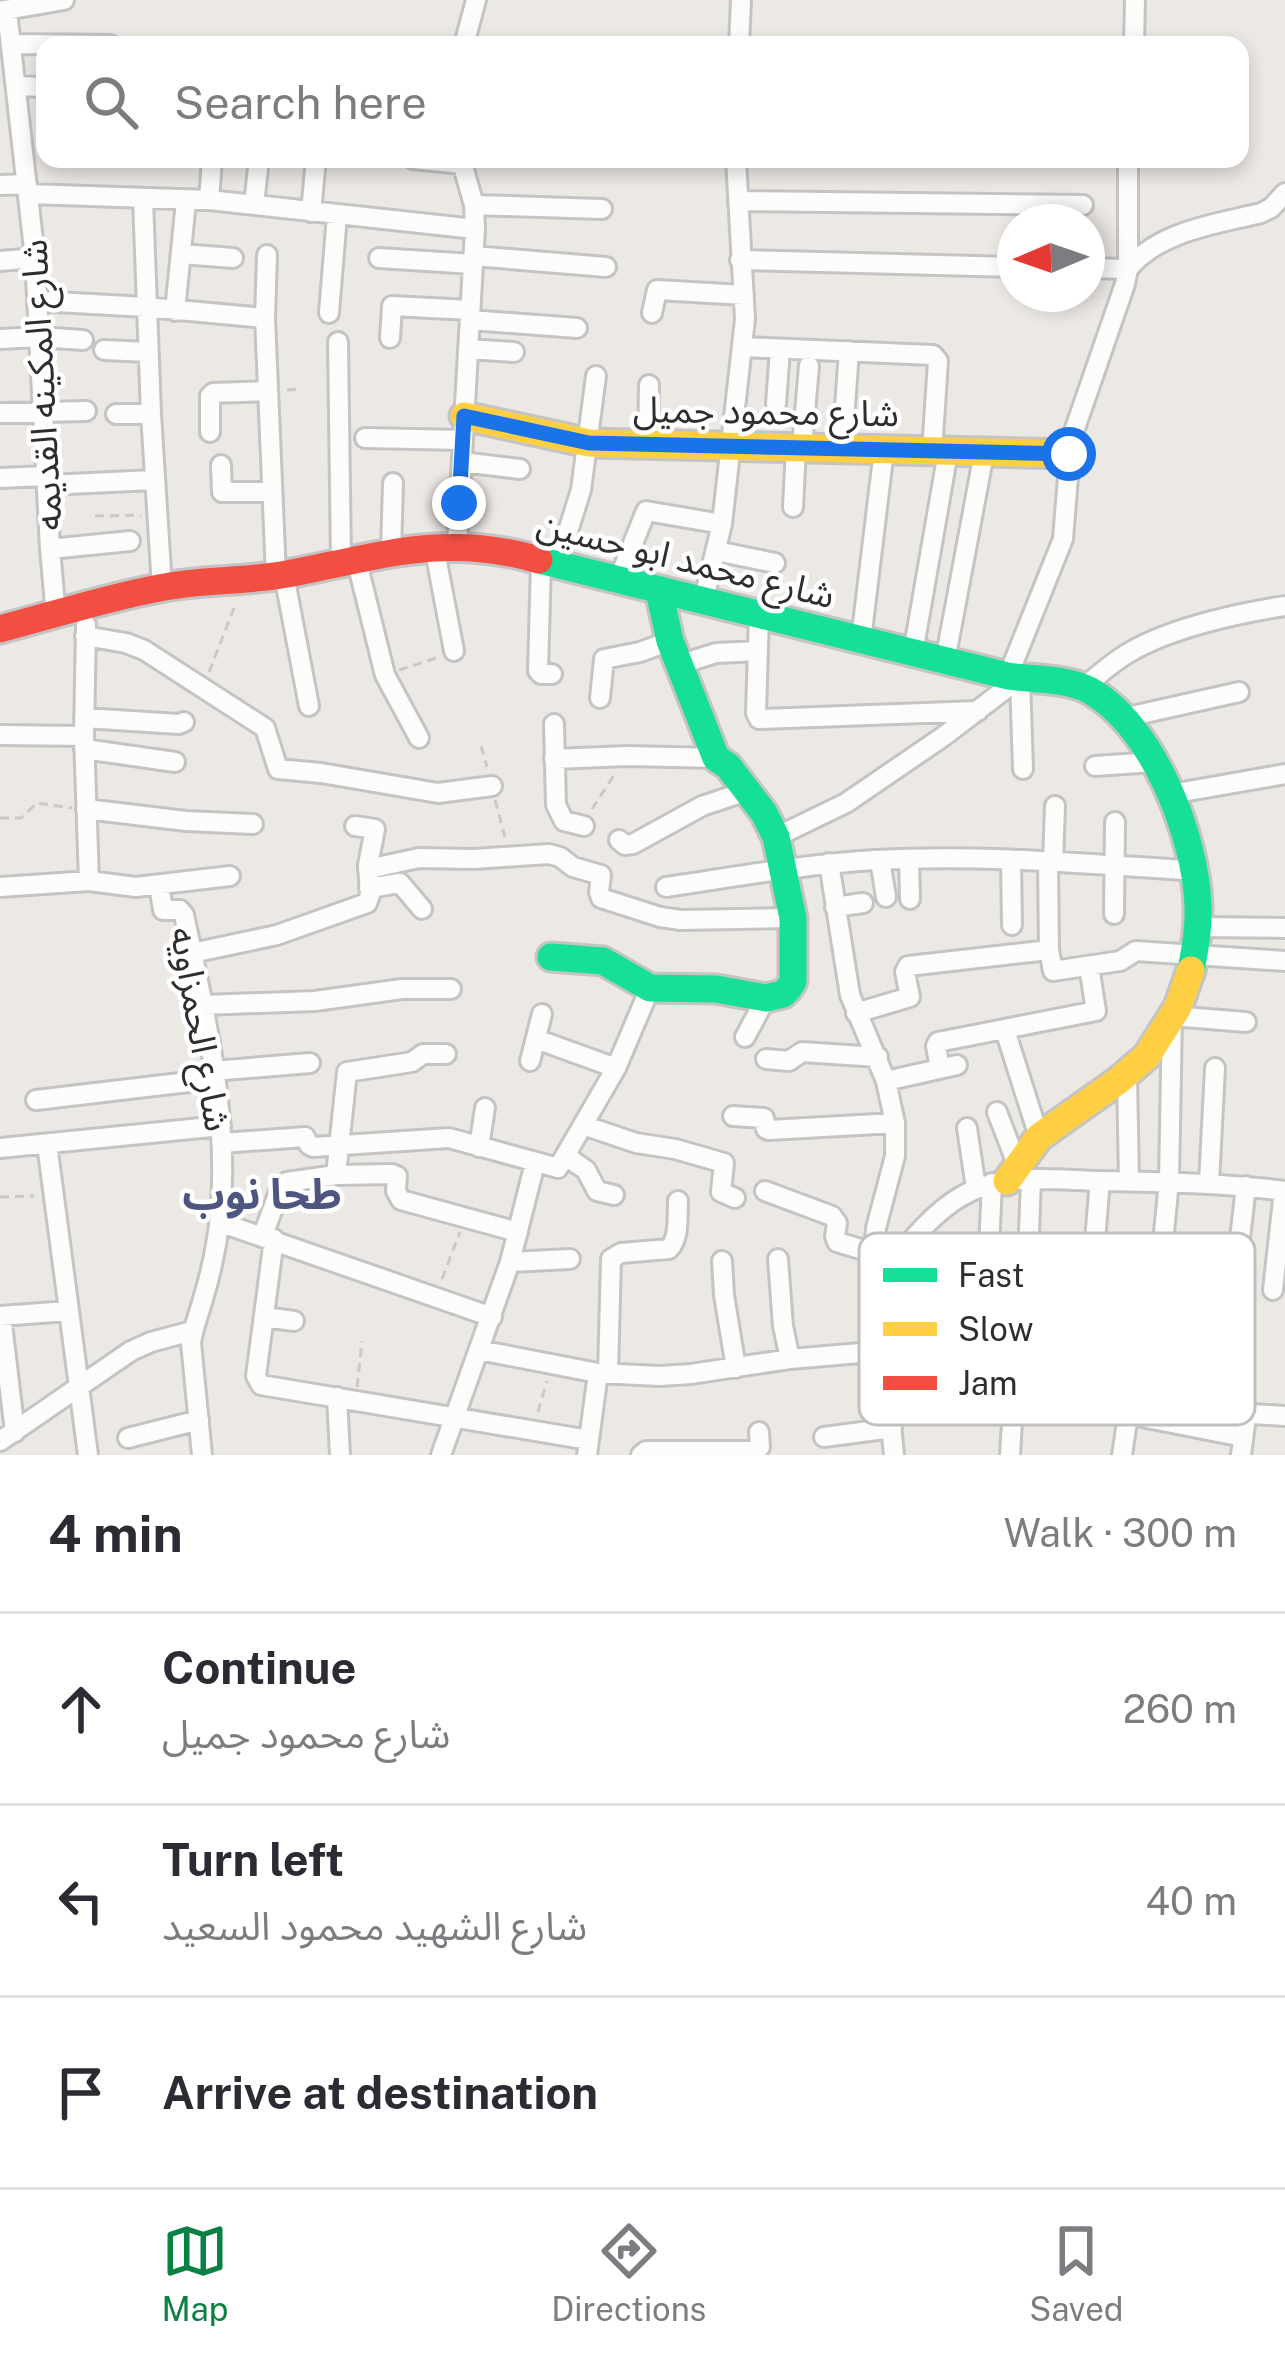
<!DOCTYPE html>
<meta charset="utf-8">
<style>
body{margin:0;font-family:"Public Sans","Noto Sans Arabic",sans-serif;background:#f7f7f7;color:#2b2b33}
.compass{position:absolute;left:997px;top:204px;width:108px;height:108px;border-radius:50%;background:#fff;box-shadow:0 6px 18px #0003;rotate:268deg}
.stop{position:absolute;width:36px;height:36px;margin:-27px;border:9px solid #1a73e8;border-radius:50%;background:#fff}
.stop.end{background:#1a73e8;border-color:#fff;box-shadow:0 3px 12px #0008}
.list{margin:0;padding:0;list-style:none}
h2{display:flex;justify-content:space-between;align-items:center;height:156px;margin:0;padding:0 48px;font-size:51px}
h2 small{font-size:39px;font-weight:400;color:#7c7c81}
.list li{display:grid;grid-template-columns:78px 1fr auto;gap:36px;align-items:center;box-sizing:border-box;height:192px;padding:0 48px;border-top:3px solid #e1e1e2}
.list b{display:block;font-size:45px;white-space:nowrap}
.list p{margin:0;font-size:39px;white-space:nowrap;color:#7c7c81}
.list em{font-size:39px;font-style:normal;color:#7c7c81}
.icon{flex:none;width:66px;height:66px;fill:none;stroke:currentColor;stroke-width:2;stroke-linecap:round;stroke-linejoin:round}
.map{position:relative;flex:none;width:1285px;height:1455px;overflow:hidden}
.search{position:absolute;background:#fff;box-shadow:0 6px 18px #0003;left:36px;right:36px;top:36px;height:132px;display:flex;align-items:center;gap:30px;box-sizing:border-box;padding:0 42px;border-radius:24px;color:#7c7c81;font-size:45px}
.sheet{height:732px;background:#fff}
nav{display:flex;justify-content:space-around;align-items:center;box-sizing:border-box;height:168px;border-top:3px solid #e1e1e2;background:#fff;font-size:33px;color:#7c7c81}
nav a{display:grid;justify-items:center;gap:6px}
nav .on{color:#0b8043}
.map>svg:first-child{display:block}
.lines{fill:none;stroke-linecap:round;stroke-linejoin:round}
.street-casing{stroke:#c5c4c5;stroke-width:24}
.fast-casing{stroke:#c5c4c5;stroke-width:33}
.slow-casing{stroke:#c5c4c5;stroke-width:33}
.jam-casing{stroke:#c5c4c5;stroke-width:33}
.path{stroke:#c9c9c8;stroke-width:3;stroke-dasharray:9 6;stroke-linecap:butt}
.street{stroke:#fcfcfb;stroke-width:18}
.fast{stroke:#16e098;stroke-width:27}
.slow{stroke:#ffcf43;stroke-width:27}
.jam{stroke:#f24e42;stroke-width:27}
.route{stroke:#1a73e8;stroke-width:15}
.labels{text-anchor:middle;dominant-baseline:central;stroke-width:9;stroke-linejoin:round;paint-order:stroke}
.street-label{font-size:36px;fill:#2e2e2e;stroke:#fff}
.quarter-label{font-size:42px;font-weight:bold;fill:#4d5680;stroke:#fff}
.key{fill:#fff;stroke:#c0c0c0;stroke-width:3}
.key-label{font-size:33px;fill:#2e2e2e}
</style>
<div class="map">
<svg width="1285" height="1455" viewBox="0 0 1285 1455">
<rect width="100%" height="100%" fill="#ece8e4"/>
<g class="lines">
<defs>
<path id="street" d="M0,11L64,0
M7,11L35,258L50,549L56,616
M12,44L110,45
M464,45L476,0
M739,45L741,0
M1134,45L1135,0
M17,86L45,87
M413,159L463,164
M0,185L27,184
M29,194L209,200L475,229
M143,199L151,414L162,587
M209,200L212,159
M738,201L1083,205
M254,205L259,159
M474,205L602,209
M311,212L316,159
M181,254L233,258
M267,255L265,318L276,576
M473,256L606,267
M379,258L473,264
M740,260L1015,267
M0,261L35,258
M1087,268L1128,269C1159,231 1216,224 1261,213L1271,208L1285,193
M38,301L146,307L265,318
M175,311L186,201
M329,313L337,215
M652,313L657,290L744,295
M470,320L577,328
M390,338L392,306L470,310
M0,339L39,337L83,340
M338,342L341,561
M743,347L933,355L938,361L932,452
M468,349L514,352
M104,350L148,352
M776,404L780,349
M0,413L86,411
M116,414H151
M210,432V396L213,393L267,391
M365,438L463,440
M648,444L649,385
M802,447L809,366
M842,448L849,351
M462,462L520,469
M221,465L222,492H272
M0,478L46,476
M47,485L154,480
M793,507L796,447
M457,545L475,229L474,205L461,159
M434,546L454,651
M50,549L130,541
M716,551L775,563
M391,553L393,483
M356,558L385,675L419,738
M541,562L538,671L541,674H552
M557,566L581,490L596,376
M284,575L309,706
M618,581L646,511L722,524
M703,602L722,524L745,319L736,159
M759,615L756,713L759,719L978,711
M86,625L84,736L89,881
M85,636L126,643L144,650L265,728L278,769L321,773L438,793L492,786
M861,640L884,450
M913,653L948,452
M945,661L984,453
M678,665L716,653L758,651
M1008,676L1063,539L1071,440L1125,284L1128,269V159
M1020,678L1023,769
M1084,687C1099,674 1113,662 1130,652C1171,628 1238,613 1285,606
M600,698L604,659L640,652L670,641
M84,718L179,724L184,722
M1123,718L1239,692
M554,724L556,805L564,821L584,826
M0,735L84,736
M84,749L175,762
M554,759L627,756L716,758
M1095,766L1154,762
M1171,794L1285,774
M86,809L186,821L253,824
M776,837L846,803L944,736L1020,678
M619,840L625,845L633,844L702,806L747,791
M909,859L910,899
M880,860L886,897
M1011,860L1012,925
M1048,862L1049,950L1053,971L1120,961L1136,951L1285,961
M1053,862L1055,806
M829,863L850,995L886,1081L895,1123V1156L876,1228L874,1253L894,1455
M368,869L419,858L474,859L549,854L560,857L573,867L601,875L599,892L601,898L660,917L681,920L793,918
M159,885L163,910H180L184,915C205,1013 230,1117 220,1217C217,1244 211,1273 203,1299C199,1314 193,1328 191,1343L202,1455
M0,887L89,881L136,887L230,876
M666,887C735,877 805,864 875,860C982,854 1090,864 1197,871
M369,888L400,883L422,909
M835,907L863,903
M1114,914L1115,822
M1199,927L1285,928
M192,953L277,935L367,903L370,895L368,865L375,829L355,826
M203,1005L315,1001L402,989H451
M856,1013L910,997L905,972L908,966L1049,950
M1005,1030L1039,1137
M745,1037L766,998
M536,1039L616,1068
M766,1059L789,1061L802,1052L878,1057
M530,1061L542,1014
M940,1069L936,1046L938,1042L1096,1011L1089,966
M213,1071L310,1063
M1127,1075L1129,1181
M886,1081L957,1065
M36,1100L214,1079
M997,1112L1017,1164
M733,1116L764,1118L766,1129L769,1130L895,1123
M583,1125L636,1143L675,1149L724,1163L721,1192L735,1198
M967,1128L976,1188
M222,1143L305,1137L309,1145L313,1147L449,1138L558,1168L616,1068L650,988
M47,1144L88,1455
M479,1147L485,1108
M0,1148L221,1126
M567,1157L586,1170L597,1191L614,1195
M336,1175L347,1072L412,1062L423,1054H446
M1209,1183L1215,1068
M765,1191L832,1216L837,1223L835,1236L837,1242L874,1253
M219,1222L492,1317
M263,1235L279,1192L287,1182L336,1175L392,1174L397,1176L396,1191L401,1200L518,1232
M274,1239L256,1376L261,1385L589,1440
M778,1259L783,1326L790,1359
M722,1261L724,1295L736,1368
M510,1262L570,1259
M877,1283C903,1252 927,1216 962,1196C1003,1172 1053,1180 1099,1181C1161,1182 1223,1183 1285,1191
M1273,1290L1284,1191
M0,1316L68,1311
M1,1316L15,1432
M264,1317L294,1321
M479,1350L598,1373L660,1376L691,1374L790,1359L884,1351
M886,1373H933L966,1376L1081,1405L1243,1437
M608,1374L611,1259L621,1253L669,1249C680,1237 677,1217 678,1201
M983,1379L992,1183
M1023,1391L1031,1179
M337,1397L340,1455
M1081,1405L1100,1181
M1146,1418L1169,1181L1172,1016L1246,1022
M1218,1432L1246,1186
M824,1437L892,1428
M128,1438L199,1420
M0,1441L131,1351L151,1342L192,1331
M441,1455L510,1262L535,1163
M587,1455L598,1373
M641,1455L646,1451H757L760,1447L759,1432
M1010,1455L1014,1388
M1122,1455L1128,1415
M1241,1455L1246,1417L1252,1414L1285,1416"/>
<path id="fast" d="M539,560L1008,676C1034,680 1066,678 1089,690C1153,725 1196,837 1198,906C1199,928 1195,949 1191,970
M551,957L603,961L650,988L716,989L766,998L783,994L789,988L793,981V918L776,837L764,813L728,766L716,758L670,641L659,591"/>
<path id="slow" d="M464,416L589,443L1069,454
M1007,1181L1039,1137L1118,1081L1147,1056L1178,1007L1191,970"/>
<path id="jam" d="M0,629C53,615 106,598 159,588C201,579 245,582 287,574C378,557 445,532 539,560"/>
</defs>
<use href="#street" class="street-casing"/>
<use href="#fast" class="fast-casing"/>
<use href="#slow" class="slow-casing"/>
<use href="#jam" class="jam-casing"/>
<path class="path" d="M287,390L301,389
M95,516L141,515
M399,670L436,658
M209,672L236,603
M481,746L487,767
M495,800L505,837
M592,809L614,775
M0,818H21L37,803L72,808
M0,1197L34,1196
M442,1279L460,1232
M357,1387L362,1341
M538,1412L547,1381"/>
<use href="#street" class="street"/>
<use href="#fast" class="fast"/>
<use href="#slow" class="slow"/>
<use href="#jam" class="jam"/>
</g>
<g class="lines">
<path class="route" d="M459,503L464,416L589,443L1069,454"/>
</g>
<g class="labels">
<g class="street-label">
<text transform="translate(41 385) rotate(-93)">شارع المكينه القديمه</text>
<text transform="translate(766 411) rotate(1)">شارع محمود جميل</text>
<text transform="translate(686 559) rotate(14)">شارع محمد ابو حسين</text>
<text transform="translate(201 1029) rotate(80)">شارع الحمزاويه</text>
</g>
<g class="quarter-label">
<text x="262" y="1193">طحا نوب</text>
</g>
</g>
<rect x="859" y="1233" width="396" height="192" rx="18" class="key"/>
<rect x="883" y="1268" width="54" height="14" fill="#16e098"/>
<rect x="883" y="1322" width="54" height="14" fill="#ffcf43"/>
<rect x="883" y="1376" width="54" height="14" fill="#f24e42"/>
<g class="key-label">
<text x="958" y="1287">Fast</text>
<text x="958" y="1341">Slow</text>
<text x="958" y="1395">Jam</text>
</g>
</svg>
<svg class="compass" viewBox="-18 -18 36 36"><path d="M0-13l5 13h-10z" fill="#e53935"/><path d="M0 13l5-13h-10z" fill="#7c7c81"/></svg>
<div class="stop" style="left:1069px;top:454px"></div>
<div class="stop end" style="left:459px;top:503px"></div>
<div class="search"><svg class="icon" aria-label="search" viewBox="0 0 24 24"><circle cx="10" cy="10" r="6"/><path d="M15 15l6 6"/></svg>Search here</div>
</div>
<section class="sheet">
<h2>4 min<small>Walk · 300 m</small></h2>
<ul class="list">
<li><svg class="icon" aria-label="ahead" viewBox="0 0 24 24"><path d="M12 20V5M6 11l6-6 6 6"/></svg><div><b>Continue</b><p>شارع محمود جميل</p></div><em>260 m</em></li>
<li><svg class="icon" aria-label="left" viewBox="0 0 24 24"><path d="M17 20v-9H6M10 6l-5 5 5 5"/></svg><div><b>Turn left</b><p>شارع الشهيد محمود السعيد</p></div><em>40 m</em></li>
<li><svg class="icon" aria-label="arrive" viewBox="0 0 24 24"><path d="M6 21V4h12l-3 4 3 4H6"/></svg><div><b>Arrive at destination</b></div></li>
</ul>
</section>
<nav>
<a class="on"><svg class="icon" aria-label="map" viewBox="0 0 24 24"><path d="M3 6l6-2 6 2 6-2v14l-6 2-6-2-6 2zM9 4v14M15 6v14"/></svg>Map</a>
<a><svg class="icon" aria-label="directions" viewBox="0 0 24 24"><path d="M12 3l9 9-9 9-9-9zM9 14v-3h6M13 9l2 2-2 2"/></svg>Directions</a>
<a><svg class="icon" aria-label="saved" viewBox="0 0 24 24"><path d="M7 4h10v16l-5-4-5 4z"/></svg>Saved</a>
</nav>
